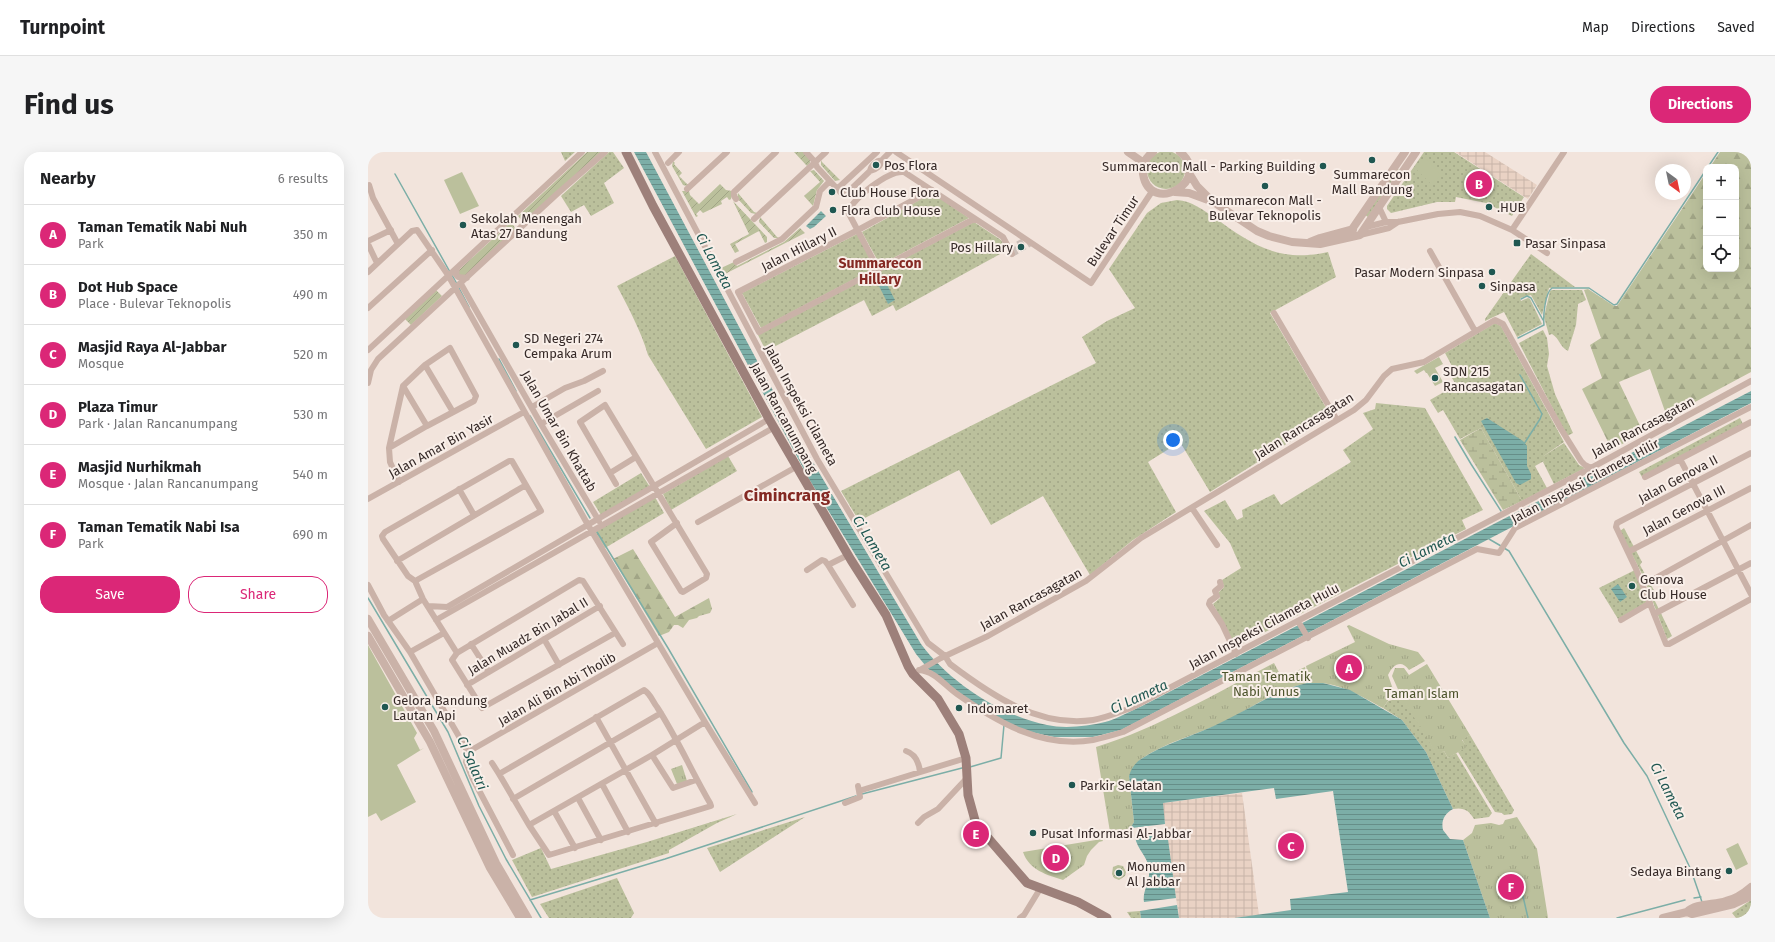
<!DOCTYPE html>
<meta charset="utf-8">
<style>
body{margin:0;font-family:"Fira Sans",sans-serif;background:#f6f6f6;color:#202124}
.controls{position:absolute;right:12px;top:12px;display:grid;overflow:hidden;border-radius:8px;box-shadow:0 4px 16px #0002}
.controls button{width:36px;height:36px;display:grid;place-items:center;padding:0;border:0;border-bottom:1px solid #e0e0e0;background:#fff;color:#202124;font:20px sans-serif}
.compass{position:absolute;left:1287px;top:12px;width:36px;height:36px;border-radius:50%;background:#fff;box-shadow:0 4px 16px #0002;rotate:147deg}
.you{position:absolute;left:805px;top:288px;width:14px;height:14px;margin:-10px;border:3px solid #fff;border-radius:50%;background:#1a73e8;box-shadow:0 0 0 6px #1a73e833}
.badge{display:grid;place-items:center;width:26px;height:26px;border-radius:50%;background:#db2777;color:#fff;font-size:13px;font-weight:700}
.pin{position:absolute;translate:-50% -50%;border:2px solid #fff;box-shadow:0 1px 4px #0006}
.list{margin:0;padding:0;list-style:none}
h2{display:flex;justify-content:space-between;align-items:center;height:52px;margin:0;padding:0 16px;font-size:17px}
h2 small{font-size:13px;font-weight:400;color:#757577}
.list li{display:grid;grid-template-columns:26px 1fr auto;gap:12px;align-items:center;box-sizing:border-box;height:60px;padding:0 16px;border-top:1px solid #e0e0e0}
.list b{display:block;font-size:15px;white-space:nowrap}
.list p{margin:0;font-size:13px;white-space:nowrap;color:#757577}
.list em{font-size:13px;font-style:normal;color:#757577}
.actions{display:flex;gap:8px;padding:12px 16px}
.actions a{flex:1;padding:9px 0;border:1px solid #db2777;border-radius:16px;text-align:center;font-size:14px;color:#db2777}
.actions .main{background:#db2777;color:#fff}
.icon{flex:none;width:22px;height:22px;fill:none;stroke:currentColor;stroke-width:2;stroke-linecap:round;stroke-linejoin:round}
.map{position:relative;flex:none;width:1383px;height:766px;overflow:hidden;border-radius:16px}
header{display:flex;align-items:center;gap:24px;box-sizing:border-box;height:56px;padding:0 20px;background:#fff;border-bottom:1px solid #e0e0e0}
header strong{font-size:19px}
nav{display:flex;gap:22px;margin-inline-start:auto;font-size:14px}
.intro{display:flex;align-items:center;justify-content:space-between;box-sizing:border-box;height:96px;padding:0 24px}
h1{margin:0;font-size:28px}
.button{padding:10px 18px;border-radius:16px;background:#db2777;color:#fff;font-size:14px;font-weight:700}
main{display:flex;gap:24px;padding:0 24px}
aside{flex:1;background:#fff;border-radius:16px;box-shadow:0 4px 16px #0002}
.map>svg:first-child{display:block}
.grass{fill:url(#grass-dots)}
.forest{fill:url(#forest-firs)}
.wetland{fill:url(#wetland-marsh)}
.park{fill:url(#park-tufts)}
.garden{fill:url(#garden-furrows)}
.pitch{fill:#bbc09c}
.plaza{fill:url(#plaza-grid)}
.water{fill:url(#water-rules)}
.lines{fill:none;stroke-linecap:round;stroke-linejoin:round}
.stream{stroke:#7caea7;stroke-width:1.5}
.minor-tunnel{stroke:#ccbfb8;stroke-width:6;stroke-dasharray:6 3;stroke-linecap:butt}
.minor{stroke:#cab2a8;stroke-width:6}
.tertiary{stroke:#cab2a8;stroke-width:8}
.secondary{stroke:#9d807a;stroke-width:9}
.poi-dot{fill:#1f5751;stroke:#f9efe9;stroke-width:1.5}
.labels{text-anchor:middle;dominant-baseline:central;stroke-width:4;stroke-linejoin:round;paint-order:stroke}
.poi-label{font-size:13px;fill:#362a28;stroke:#f9efe9;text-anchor:start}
.street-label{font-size:13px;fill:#362a28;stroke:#f9efe9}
.park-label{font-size:13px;fill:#4d542c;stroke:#f9efe9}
.water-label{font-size:14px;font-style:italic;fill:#1f5751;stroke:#f9efe9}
.neighbourhood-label{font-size:14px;font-weight:bold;fill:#842923;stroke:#f9efe9}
.district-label{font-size:17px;font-weight:bold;fill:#842923;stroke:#f9efe9}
</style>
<header>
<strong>Turnpoint</strong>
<nav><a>Map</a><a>Directions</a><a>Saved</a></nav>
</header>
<div class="intro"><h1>Find us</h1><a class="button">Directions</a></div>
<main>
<aside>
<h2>Nearby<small>6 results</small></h2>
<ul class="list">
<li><span class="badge">A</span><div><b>Taman Tematik Nabi Nuh</b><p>Park</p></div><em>350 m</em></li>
<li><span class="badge">B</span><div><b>Dot Hub Space</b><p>Place · Bulevar Teknopolis</p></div><em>490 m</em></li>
<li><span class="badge">C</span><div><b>Masjid Raya Al-Jabbar</b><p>Mosque</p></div><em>520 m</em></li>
<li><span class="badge">D</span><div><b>Plaza Timur</b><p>Park · Jalan Rancanumpang</p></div><em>530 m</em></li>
<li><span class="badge">E</span><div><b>Masjid Nurhikmah</b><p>Mosque · Jalan Rancanumpang</p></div><em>540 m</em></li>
<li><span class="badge">F</span><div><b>Taman Tematik Nabi Isa</b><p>Park</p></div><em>690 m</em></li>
</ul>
<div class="actions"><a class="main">Save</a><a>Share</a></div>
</aside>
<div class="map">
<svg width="1383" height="766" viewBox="0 0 1383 766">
<defs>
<pattern id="grass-dots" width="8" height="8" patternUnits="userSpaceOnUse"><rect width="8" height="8" fill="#bbc09c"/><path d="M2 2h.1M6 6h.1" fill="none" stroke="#a1a586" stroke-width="1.8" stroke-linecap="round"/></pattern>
<pattern id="forest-firs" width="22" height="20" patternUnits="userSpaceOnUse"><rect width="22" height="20" fill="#bbc09c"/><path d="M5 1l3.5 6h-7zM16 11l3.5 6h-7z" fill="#a1a586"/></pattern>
<pattern id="wetland-marsh" width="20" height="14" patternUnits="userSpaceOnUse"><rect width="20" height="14" fill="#bbc09c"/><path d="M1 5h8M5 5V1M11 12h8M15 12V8" fill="none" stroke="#a1a586"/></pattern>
<pattern id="park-tufts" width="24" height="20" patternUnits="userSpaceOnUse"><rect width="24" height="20" fill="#bbc09c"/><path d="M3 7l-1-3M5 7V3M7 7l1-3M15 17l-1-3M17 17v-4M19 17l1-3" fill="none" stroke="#a1a586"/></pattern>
<pattern id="garden-furrows" width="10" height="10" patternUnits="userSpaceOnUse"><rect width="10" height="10" fill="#bbc09c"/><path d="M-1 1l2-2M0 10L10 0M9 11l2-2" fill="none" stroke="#a1a586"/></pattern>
<pattern id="plaza-grid" width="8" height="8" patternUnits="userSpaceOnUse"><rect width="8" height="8" fill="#e9d2c4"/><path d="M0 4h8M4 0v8" fill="none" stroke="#c8b4a8"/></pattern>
<pattern id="water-rules" width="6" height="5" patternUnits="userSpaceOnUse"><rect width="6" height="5" fill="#7caea7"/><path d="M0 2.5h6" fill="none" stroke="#668e88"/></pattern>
</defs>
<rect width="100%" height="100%" fill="#f2e4dc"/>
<path class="grass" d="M779 18a19 19 0 1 1 38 0a19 19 0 1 1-38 0Z
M193,0H207L197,9Z
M241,0H245L256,16L236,31L246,51L223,64L216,53L203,60L193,44Z
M1056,0H1086L1156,45L1144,64L1118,51L1088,45L1087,50H1069L1023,61L1019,57V54Z
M1028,16L1031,18L1000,65L997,63Z
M564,41L601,66L512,113L494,80Z
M809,48C824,49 835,58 847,66C884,93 912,111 960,100L968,125L902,161L963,264L842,340L812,290L780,310L808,360L765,388L722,423L675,344L623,373L591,318L491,369L473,339L728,211L714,185L739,169L767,156L741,117L779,61L793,51Z
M606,70L633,88L638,97L634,101L528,159L525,153L504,164L496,148L398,199L390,183Z
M489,82L507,116L393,176L374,141Z
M1163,102L1207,135L1181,136L1174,163L1163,143L1152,146L1153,149L1160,146L1162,147L1174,172L1149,185L1136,160L1117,169V167Z
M307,104L394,265L338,297L280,203C273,179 261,157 249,134Z
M1184,138H1214L1218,148L1210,152L1208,173L1200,199C1191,194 1192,187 1184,182L1181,183L1176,165L1182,139Z
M1127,171L1133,174L1196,290L1174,305L1196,291L1211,313L1217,316L1186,332L1175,310L1176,309L1175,307L1176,309L1167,314L1179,336L1154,349L1113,276L1092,287L1075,258L1070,261L1062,248L1088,233L1080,219L1085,216L1077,201Z
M1175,178L1179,186L1181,202L1179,214L1187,242L1205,281L1199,284L1151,191Z
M1008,251L1057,256L1115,358L1094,368L1098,377L868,495L845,452L852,446L850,441L856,435L854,428L873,416L862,391L836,359L857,348L869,368L875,365L874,358L906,342L913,353L983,310L975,298L1005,277L995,261L1007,257Z
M1372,266L1375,272L1274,325L1271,320Z
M360,304L369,319L303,358L295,342Z
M273,321L282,335L233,363L225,350Z
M287,345L296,361L237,396L227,380Z
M1256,376L1274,410L1272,413L1288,442L1285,445L1304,484L1299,487L1275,424L1252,379Z
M1267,418L1279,450L1250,467L1231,436Z
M1032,541L1069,602L1076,599L1080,606L1088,601L1124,661L1121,665L1106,667C1101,658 1095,655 1085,657L1058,600L1034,568L1015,556L1020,549L1028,547Z
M1102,583L1146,658L1144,662L1136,663L1134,661L1127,660L1090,600L1098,595L1094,587Z
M369,662L349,671L301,698V701L164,745L144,708L173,696L183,717L279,690Z
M437,665L352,720L339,696Z
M249,726L266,761L263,766H181L172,752Z
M1383,748V766H1368L1364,761Z
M772,759L773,766H763L759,760Z"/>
<path class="forest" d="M1352,0H1378L1383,2V220L1299,265L1282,217L1251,230L1275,280L1244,298L1214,237L1234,226L1222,193L1233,186L1216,138L1220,137L1246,154H1249L1338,21V117H1368V15H1342Z
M265,397L307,465L341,446L344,457L342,461L331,464L329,466L321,468L315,476L310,473H306L301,480L291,484L245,407Z"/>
<path class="wetland" d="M1113,276L1154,349L1135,358L1092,288Z"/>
<path class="park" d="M981,473L1021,492L1050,500L1057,509L1041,518C1033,507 1025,513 1020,523L1026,540L1015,556C994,545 973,531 948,531C917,530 881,558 854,571C827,583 798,590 773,607C768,611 764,619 761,624L766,670L763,675L764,676L742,680L728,595C790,576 848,541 906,511L914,526L937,515L939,528H941L938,514L987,490L979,474Z
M1059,512L1102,583L1094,588L1099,595L1080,606L1076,599L1069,603L1033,544L1024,524L1027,516H1036L1041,523Z
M314,613L319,629L309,632L303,617Z
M1149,665L1169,697L1180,766H1122L1095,688L1104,681L1107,673L1123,671L1131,673L1135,672L1137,668Z
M734,687L735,689L731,690L723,698L719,704L716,713L695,728C679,723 661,718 655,700Z"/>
<path class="garden" d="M219,0H233L155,70L150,64Z
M426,0H435L442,7V11L439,14Z
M453,8L454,10L472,28L467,29L453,13Z
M305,9L307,11L306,12L314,21L311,24L319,32H322L319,34L315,33L304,14Z
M446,18L456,29L449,38L445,54L436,44L452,30L442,19Z
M352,32L358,38L364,39L363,47L361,48L359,45L353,49L354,52L335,61L332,58L328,62L330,64L328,65L314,39H321L322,43L331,52Z
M370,41L386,60L389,61L388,62L383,61L369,46Z
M365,49L399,85V90L397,91L391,79L367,92L371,99L367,101L362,92L381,82Z
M392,65L409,85L411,86H406L391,70Z
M143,70L148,77L96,125L91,123V118Z
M432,76L437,81L355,123L351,117L366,110L369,114L416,90Z
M68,138L74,144L43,173L37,167Z
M750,713L755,714L758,720L757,724L751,728L746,726L744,722L745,715Z"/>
<path class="pitch" d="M1057,6L1073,23L1063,32L1047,16Z
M94,20L111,54L92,62L76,28Z
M1071,205L1075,212L1067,216L1075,230L1067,234L1059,221H1058L1056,218L1049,222L1046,219Z
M0,493L49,581L46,586L52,598L56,596L29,613L48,650L13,669L8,661L0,665Z
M1370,691L1380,712L1368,718L1358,697Z"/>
<path class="plaza" d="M1087,0H1117L1169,33L1160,47Z
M874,641L891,763L866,766H811L794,651Z"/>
<path class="water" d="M266,0H278L427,280L553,492C580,529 633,564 679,573C697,577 720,574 737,570C749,567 762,559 774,554L1383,239V251L753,578L725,585H686L658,579L636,570L609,554L561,518L548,502L441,327Z
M453,59L458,64L446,75L442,77L438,74Z
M516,127L527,148L520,152L509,130Z
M1119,266L1155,289L1159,294V314L1163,322V327L1152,333L1148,331L1113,269Z
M1250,432L1259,445L1252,450L1243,437Z
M939,531H955L982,538L1034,568L1058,600L1085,657C1076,662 1073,669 1075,678L1082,687L1095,688L1122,766H866L923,758L922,747L980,740L965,639L908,647L906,636L795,651L797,672L764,676L763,675L766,670L761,624C763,617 767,611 773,607C799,590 829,583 856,569C884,556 910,537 939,531Z
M799,680L808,746L776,750C774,739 783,729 781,716C779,704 769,697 767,685Z
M809,753L811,766H773L772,759Z"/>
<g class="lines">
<path class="stream" d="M1340,15L1350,0
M27,22L82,120
M84,123L89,132
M91,136L101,155
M1153,147L1159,144L1163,146L1175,168
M1150,186L1176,173C1175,164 1177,141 1184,136H1221L1246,153L1249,152L1338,18
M131,207L148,239
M1152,223L1174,262L1172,267L1156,292
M162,264L222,366
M1087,285L1103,312L1133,359
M229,380L300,496L384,640
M1121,387L1133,394
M1136,396L1141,399L1256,591L1279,624L1323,718L1334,750
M0,446L80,580L111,654L138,707L173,766
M602,615L633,606L636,573
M494,642L594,616
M1154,740L1160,766
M1326,746L1333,745
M162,748L297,707L488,644
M1249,766L1317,748"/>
<path class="minor-tunnel" d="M642,97L659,87
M644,102L663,91"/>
<path class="minor" d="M287,0L449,307L560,491L577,504L582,512C623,543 671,576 725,568C737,566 751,560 763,556L1223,316L1383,229
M438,0L447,10L449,15L474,42L479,41L502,19
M528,0L723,131L785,38
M514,8C513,14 508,18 502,19C503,13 508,9 514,8Z
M514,8L522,0
M300,11L311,0
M1,33L5,46L30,92
M319,37L359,0
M469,37L509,0
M564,38L490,78L370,140L391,180L606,67
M368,47L366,44V40L408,0
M1011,55L1018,70
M386,67L458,0
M998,75L1018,70H1030L1070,62L1092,60L1112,64L1144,78L1179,101
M1144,78L1196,0
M992,83L1021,76L1030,70
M0,89L23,78
M0,92L9,111
M1062,99L1107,179
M368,110L414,87L448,55L452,39L462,29
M89,116L88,123L90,125L99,126
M510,117L480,60C486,46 520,18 536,20L635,85L644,102
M0,120L44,79L49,78L80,123L220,373L337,570
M93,132L173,272L231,369
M0,156L64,98
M906,161L969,268
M0,198L214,0
M57,213L82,196L108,244L106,249L59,274
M0,231L3,218L10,207L189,42L237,0
M164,255L197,236L216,229L235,219
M173,272L230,239
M21,296L35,234
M1383,301L1249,371L1248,375L1268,417L1298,492H1301L1383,447
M1312,307L1383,442
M242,321L268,305
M1277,325L1383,270
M31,330L22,310L21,296L59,274L35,234L57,213L85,260
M248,332L212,270L237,253L339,422L338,426L315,440L313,439L283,390L309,371
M91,337L106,363
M0,347L156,260
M824,356L849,393
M330,370L428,315
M1260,400L1383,336
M29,409L158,333
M460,413L485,453
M439,418L454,408L457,409L460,413L480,403
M47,429L173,359L144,309H141L17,380L14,384L15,387L40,424L47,429L55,447L89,501
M852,430L853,434L847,439L849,444L842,449L841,452L854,472L868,502
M0,433L16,463L42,500L100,600L290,491
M1275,433L1383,373
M60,454L79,455L401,267
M1286,462L1383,411
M68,468L405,276
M1253,468L1282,451
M20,469L55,447
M930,469L940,486
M247,481L114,556L84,508L89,501L211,428L215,429L255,492
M176,487L191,513
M103,492L121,520
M42,500L76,481
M551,518C567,519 577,534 589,542C629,570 675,597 725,588C735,586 745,583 755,580L1109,397L1131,401L1147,376L1383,255
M550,519L573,506L620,484L718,429L773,386L986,258L998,248L1016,224L1024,217L1056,210L1127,168L1135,172L1193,277L1213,309L1217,313L1223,316
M99,533L232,454
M276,538C282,541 285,550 289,555C309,586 324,620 342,651L343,654L181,703L161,673L131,622Z
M228,565L288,672
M538,599C548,602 551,611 552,620
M100,600L98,610L104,625L145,703
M284,603L305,636L328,628
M124,611L131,622
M234,632L260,680
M490,634L491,639L494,638L598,606
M210,646L233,688
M145,647L293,561
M477,651L492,645L491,639
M186,659L207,696
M550,671L556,665L570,657L599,626
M161,673L284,603L337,570L387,651
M652,766L656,763L672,737"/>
<path class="tertiary" d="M760,0L776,11
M785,0C778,5 774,13 775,22C782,65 846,28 812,0
M821,21L829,34L844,49L889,79L901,84L924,90L952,92L992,83L1048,0
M807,40L821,41L840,48
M978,86L1037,0
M942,90L952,86L985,77
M0,467L66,579L128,711L160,766
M0,484L62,590L122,716L152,766
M1319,760L1324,762L1366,752L1383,744
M1295,766L1319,760C1327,751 1347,753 1358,749C1367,747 1376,741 1383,735"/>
<path class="secondary" d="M258,0L285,54L401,267L483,408L518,463L540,514L545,522L570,547L591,582L598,606L600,643L608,672L659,731L710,750L739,766"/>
</g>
<g class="poi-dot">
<circle cx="1004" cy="8" r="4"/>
<circle cx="508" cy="13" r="4"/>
<circle cx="955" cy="14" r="4"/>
<circle cx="897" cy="34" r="4"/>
<circle cx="464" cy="40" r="4"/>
<circle cx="1121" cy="55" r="4"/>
<circle cx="465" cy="58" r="4"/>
<circle cx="95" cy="73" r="4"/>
<rect x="1145" y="87" width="8" height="8" rx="2"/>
<circle cx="653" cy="95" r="4"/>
<circle cx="1124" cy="120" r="4"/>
<circle cx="1114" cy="134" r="4"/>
<circle cx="148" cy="193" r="4"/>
<circle cx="1067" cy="226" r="4"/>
<circle cx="1264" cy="434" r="4"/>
<circle cx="17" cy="555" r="4"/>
<circle cx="591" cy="556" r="4"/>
<circle cx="704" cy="633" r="4"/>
<circle cx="665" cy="681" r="4"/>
<circle cx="1361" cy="719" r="4"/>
<circle cx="751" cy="721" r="4"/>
</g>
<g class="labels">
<g class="poi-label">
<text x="516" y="13">Pos Flora</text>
<text x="947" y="14" text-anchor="end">Summarecon Mall - Parking Building</text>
<text x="1004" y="22" text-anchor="middle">Summarecon<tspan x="1004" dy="15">Mall Bandung</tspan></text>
<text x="472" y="40">Club House Flora</text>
<text x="897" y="48" text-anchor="middle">Summarecon Mall -<tspan x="897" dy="15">Bulevar Teknopolis</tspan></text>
<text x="1129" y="55">.HUB</text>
<text x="473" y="58">Flora Club House</text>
<text x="103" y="66">Sekolah Menengah<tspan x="103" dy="15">Atas 27 Bandung</tspan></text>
<text x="1157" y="91">Pasar Sinpasa</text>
<text x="645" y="95" text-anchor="end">Pos Hillary</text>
<text x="1116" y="120" text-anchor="end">Pasar Modern Sinpasa</text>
<text x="1122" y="134">Sinpasa</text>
<text x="156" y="186">SD Negeri 274<tspan x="156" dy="15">Cempaka Arum</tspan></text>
<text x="1075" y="219">SDN 215<tspan x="1075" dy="15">Rancasagatan</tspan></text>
<text x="1272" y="427">Genova<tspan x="1272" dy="15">Club House</tspan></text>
<text x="25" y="548">Gelora Bandung<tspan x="25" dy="15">Lautan Api</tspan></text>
<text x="599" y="556">Indomaret</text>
<text x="712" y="633">Parkir Selatan</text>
<text x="673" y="681">Pusat Informasi Al-Jabbar</text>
<text x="759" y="714">Monumen<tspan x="759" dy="15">Al Jabbar</tspan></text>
<text x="1353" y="719" text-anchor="end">Sedaya Bintang</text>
</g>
<g class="street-label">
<text transform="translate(745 79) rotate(-56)">Bulevar Timur</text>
<text transform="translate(431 97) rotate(-27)">Jalan Hillary II</text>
<text transform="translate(433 253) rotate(61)">Jalan Inspeksi Cilameta</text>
<text transform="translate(416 266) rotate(61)">Jalan Rancanumpang</text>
<text transform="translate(936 274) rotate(-32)">Jalan Rancasagatan</text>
<text transform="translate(1275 275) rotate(-28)">Jalan Rancasagatan</text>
<text transform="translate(191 279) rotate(60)">Jalan Umar Bin Khattab</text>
<text transform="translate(73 294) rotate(-29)">Jalan Amar Bin Yasir</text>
<text transform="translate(1310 327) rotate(-28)">Jalan Genova II</text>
<text transform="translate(1217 329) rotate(-28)">Jalan Inspeksi Cilameta Hilir</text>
<text transform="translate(1316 358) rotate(-28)">Jalan Genova III</text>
<text transform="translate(663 447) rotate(-29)">Jalan Rancasagatan</text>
<text transform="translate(896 474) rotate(-28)">Jalan Inspeksi Cilameta Hulu</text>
<text transform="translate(160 484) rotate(-31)">Jalan Muadz Bin Jabal II</text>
<text transform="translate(189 537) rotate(-30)">Jalan Ali Bin Abi Tholib</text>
</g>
<g class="park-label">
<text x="898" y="524">Taman Tematik<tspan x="898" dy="15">Nabi Yunus</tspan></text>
<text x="1054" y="541">Taman Islam</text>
</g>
<g class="water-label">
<text transform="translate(346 109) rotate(62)">Ci Lameta</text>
<text transform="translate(504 391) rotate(59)">Ci Lameta</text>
<text transform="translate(1059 398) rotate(-27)">Ci Lameta</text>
<text transform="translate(771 545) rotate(-25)">Ci Lameta</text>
<text transform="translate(104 611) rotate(67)">Ci Salatri</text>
<text transform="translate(1300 639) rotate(63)">Ci Lameta</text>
</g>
<g class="neighbourhood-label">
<text x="512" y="111">Summarecon<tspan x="512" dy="16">Hillary</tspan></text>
</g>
<g class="district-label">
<text x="419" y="343">Cimincrang</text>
</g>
</g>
</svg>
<div class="controls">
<button>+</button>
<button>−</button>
<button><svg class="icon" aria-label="locate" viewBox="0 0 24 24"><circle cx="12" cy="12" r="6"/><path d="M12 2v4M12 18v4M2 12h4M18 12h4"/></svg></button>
</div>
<svg class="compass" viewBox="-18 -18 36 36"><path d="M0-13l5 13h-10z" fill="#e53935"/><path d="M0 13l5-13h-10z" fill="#757577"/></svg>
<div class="you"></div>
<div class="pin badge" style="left:981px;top:516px">A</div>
<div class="pin badge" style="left:1111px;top:32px">B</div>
<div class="pin badge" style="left:923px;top:694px">C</div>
<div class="pin badge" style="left:688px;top:706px">D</div>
<div class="pin badge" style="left:608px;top:682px">E</div>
<div class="pin badge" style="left:1143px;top:735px">F</div>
</div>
</main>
